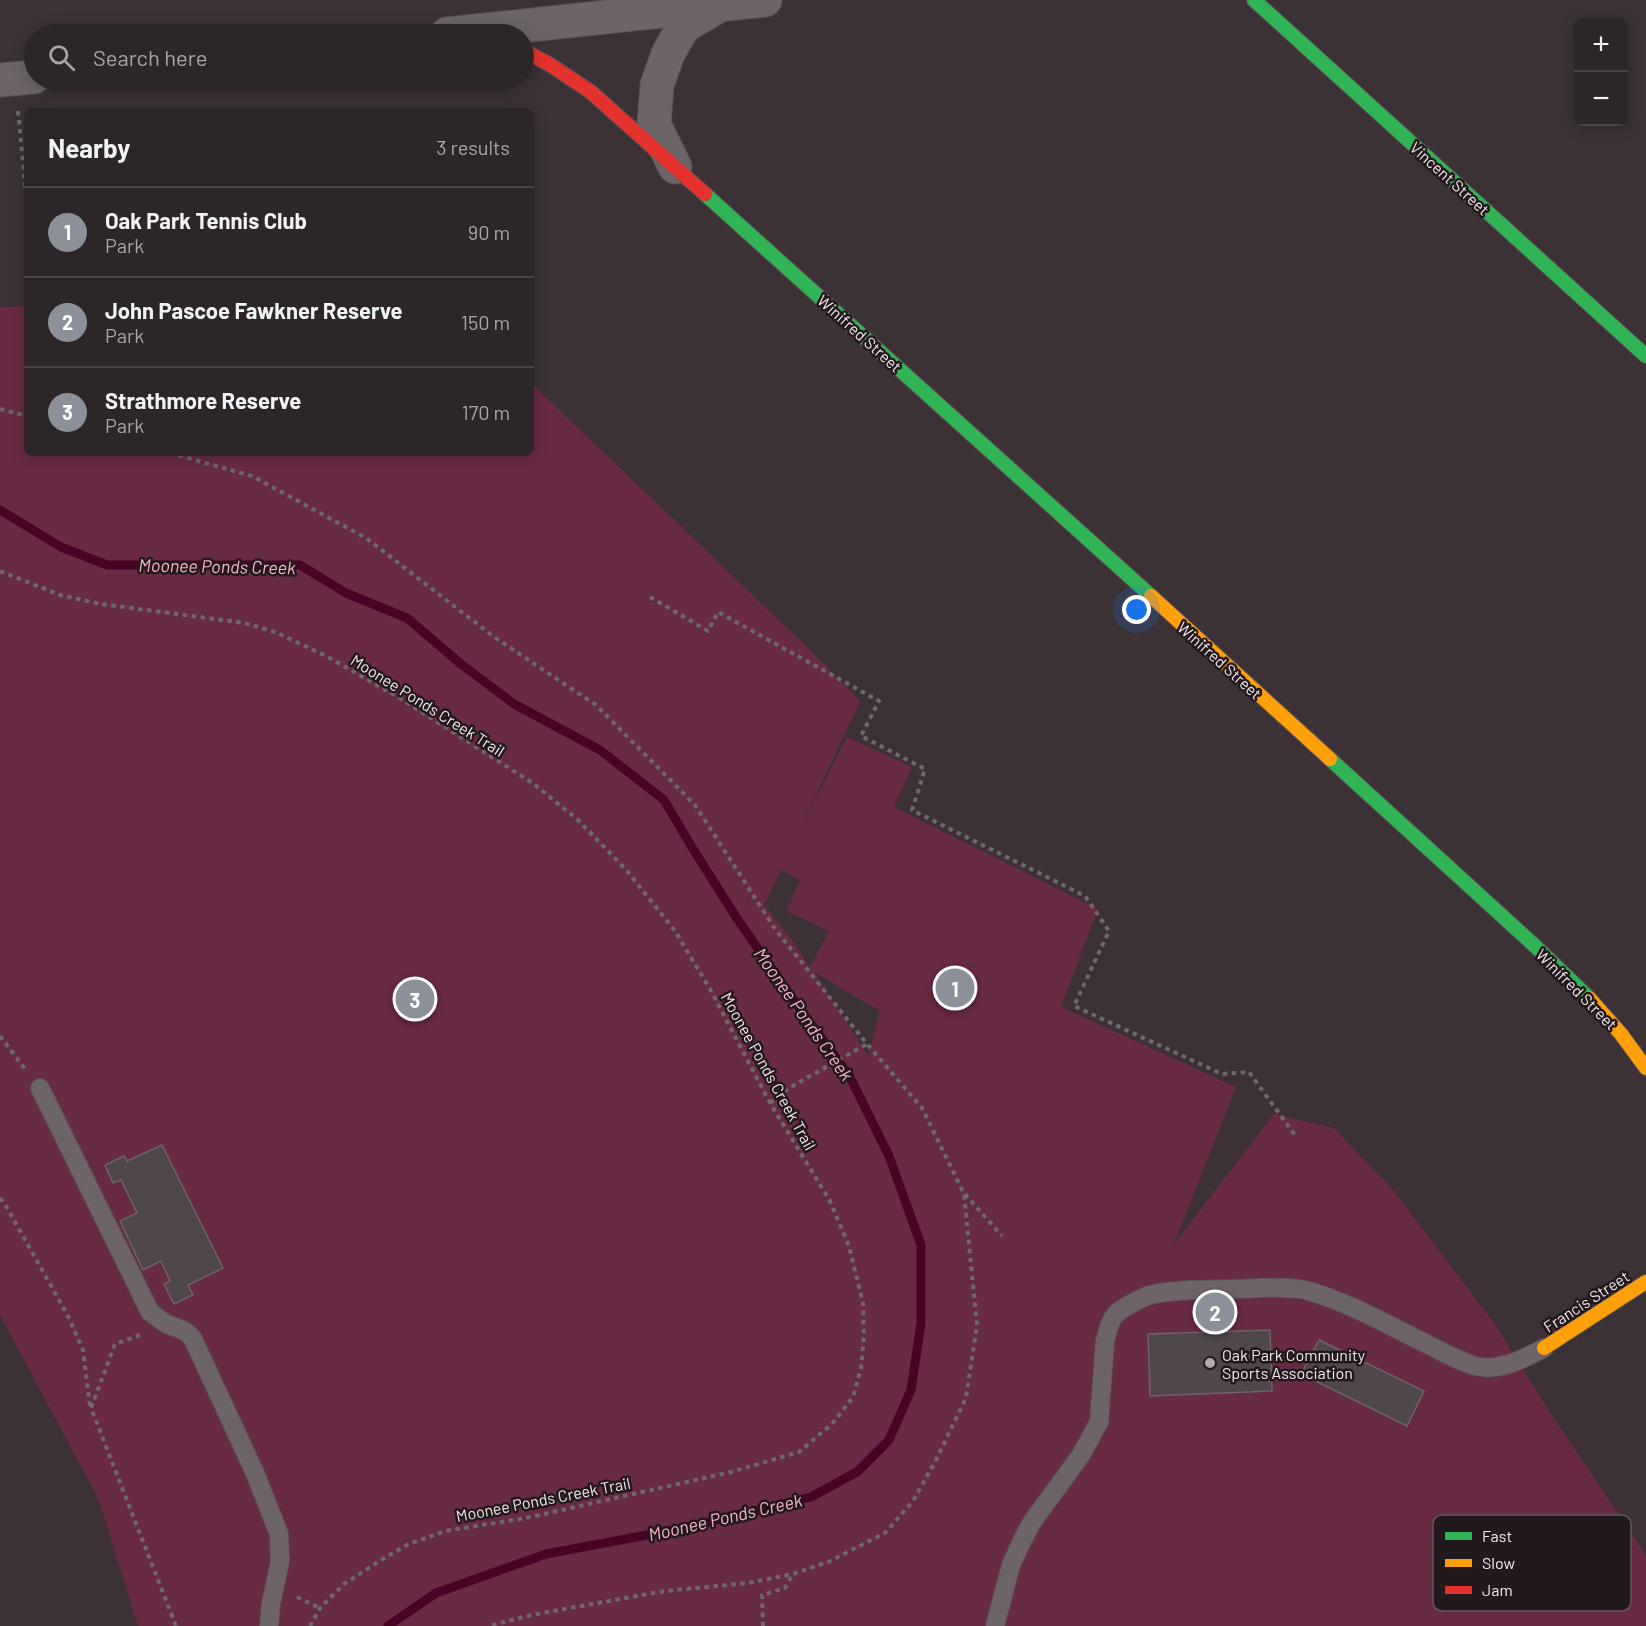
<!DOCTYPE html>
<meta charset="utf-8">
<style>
body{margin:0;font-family:Barlow,sans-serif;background:#393234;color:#f1f3f6}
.controls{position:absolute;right:18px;top:18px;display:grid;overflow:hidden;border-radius:9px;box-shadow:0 3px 15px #0003}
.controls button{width:54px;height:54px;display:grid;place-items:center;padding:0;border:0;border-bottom:2px solid #484345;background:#2d2628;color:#f1f3f6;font:30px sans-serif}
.you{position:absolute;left:1137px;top:610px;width:21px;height:21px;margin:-15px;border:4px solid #fff;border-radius:50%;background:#1a73e8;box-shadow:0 0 0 9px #1a73e833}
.badge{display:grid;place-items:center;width:39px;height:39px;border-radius:50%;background:#8c9099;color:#fff;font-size:20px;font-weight:700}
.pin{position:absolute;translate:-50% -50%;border:3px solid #fff;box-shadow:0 2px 6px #0006}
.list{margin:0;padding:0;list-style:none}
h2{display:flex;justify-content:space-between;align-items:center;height:78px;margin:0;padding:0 24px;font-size:26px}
h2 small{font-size:20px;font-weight:400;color:#a7a5a8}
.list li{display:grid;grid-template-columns:39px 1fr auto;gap:18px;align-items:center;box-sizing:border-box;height:90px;padding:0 24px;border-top:2px solid #484345}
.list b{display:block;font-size:22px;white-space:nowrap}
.list p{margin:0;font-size:20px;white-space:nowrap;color:#a7a5a8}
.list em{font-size:20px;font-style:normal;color:#a7a5a8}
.icon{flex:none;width:33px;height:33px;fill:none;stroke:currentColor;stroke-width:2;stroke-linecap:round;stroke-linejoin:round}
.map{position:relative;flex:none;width:1646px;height:1626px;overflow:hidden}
.search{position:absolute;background:#2d2628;box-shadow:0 3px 15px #0003;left:24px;top:24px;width:510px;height:66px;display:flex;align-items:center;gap:15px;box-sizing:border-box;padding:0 21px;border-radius:33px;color:#a7a5a8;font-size:22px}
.panel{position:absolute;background:#2d2628;box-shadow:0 3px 15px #0003;left:24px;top:108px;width:510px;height:348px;border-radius:9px}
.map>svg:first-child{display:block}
.green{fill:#692a45;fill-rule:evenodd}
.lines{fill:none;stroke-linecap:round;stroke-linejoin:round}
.stream{stroke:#480426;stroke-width:9}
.building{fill:#50474a;stroke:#6c6466;stroke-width:1.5}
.lane-casing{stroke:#595053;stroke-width:20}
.street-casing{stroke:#595053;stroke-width:35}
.fast-casing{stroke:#595053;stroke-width:16}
.slow-casing{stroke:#595053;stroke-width:16}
.jam-casing{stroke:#595053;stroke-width:16}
.path{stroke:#6f686a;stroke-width:4;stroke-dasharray:4.5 4.5;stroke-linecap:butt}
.lane{stroke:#6c6467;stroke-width:18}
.street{stroke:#6c6467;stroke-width:33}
.fast{stroke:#30b455;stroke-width:14}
.slow{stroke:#ff9f0a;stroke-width:14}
.jam{stroke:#e5322d;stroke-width:14}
.poi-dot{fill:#b4a8ab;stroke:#22191c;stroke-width:2}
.labels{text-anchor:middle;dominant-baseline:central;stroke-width:5;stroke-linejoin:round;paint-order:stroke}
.street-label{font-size:16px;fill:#f4e7eb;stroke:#22191c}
.poi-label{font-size:16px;fill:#f4e7eb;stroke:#22191c;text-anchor:start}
.water-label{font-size:18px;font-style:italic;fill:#f8b5cb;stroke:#22191c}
.key{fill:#22191c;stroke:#61575a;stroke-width:1.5}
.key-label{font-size:16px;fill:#f4e7eb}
</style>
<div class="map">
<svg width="1646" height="1626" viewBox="0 0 1646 1626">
<rect width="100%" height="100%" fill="#3c3235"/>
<path class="green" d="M27,306V453H531V383L808,648L860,701L799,832L847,737L912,767L894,807L1098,909L1061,1007L1236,1087L1174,1244L1274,1114L1334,1128L1393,1190L1494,1323L1549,1411L1646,1555V1626H138L99,1500L0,1315V307ZM781,870L800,880L787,911L829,931L810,967L792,940L764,905ZM814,972L880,1011L868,1056Z"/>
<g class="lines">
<path class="stream" d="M0,510L61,547L107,565H300L346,593L407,618L461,664L514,704L600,750L664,800L693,849L736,917L793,999L850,1077L889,1156L921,1245V1323L911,1390L889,1440L857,1472L811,1497L679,1529L546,1554L436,1593L388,1626"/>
</g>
<path class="building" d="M162,1145L223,1268L188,1285L193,1295L174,1304L164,1284L170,1281L161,1261L143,1270L120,1221L137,1213L121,1180L113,1183L105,1165L124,1156L127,1161Z
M1270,1330L1272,1391L1150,1396L1148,1334Z
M1319,1340L1424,1391L1407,1426L1301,1374Z"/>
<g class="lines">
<defs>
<path id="lane" d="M40,1088L150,1312C156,1316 161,1321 167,1324C178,1329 186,1329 193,1339L255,1473L279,1534L280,1561L271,1604L269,1626
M995,1626L1011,1565L1022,1541L1032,1522L1081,1455L1099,1422L1105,1341C1107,1333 1109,1322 1115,1315C1120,1309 1143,1297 1150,1295C1175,1289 1202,1290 1227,1289C1250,1289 1288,1285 1309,1291C1350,1303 1388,1325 1425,1343C1441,1351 1458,1361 1475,1366C1500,1372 1523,1359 1544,1348"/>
<path id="street" d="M447,34L765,0
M0,80L34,77
M675,167L654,124L657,85L668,54L683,27L715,8"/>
<path id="fast" d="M1254,0L1646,356
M705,194L1151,596
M1330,759L1535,946L1589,998"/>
<path id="slow" d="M1151,596L1330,759
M1589,998L1621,1034L1646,1068
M1544,1348L1646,1282"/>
<path id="jam" d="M524,51L549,64L591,92L705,194"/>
</defs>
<use href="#lane" class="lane-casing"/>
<use href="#street" class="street-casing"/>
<use href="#fast" class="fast-casing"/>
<use href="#slow" class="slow-casing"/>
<use href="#jam" class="jam-casing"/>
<path class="path" d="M18,111L27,204
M0,409L27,416
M170,453L252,476L366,538L494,637L596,705L695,805L775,929L867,1044L922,1108L964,1194L977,1325L966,1398L935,1462L913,1501L885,1533L828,1562L793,1574L748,1583L665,1591L531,1615L489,1626
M0,571L60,595L101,604L245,623L275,632L326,656L398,697L534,784L578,820L628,872L675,931L710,989L770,1103L830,1201L849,1246L863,1303L864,1336L861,1368L853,1397L832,1424L799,1452L731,1472L526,1518L445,1531L409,1544L381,1560L344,1584L320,1608L310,1626
M650,597L708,631L718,612L879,701L861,736L925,769L912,810L1085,896L1109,931L1074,1006L1222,1074L1249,1072L1297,1138
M0,1036L25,1069
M770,1103L789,1088L867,1044
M965,1194L1002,1236
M0,1198L6,1206L68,1316L83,1350L90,1407
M140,1335L115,1344L91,1408L176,1626
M297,1597L320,1608
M763,1626L762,1595L785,1588L793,1574"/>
<use href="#lane" class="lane"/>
<use href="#street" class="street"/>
<use href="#fast" class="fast"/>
<use href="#slow" class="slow"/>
<use href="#jam" class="jam"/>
</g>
<circle class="poi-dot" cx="1210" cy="1363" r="6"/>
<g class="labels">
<g class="street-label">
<text transform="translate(1450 178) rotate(42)">Vincent Street</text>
<text transform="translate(860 333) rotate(42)">Winifred Street</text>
<text transform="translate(1220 660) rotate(42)">Winifred Street</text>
<text transform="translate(428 705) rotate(32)">Moonee Ponds Creek Trail</text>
<text transform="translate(1577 989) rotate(45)">Winifred Street</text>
<text transform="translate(769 1071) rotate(61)">Moonee Ponds Creek Trail</text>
<text transform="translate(1586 1301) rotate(-33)">Francis Street</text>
<text transform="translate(543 1499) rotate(-11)">Moonee Ponds Creek Trail</text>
</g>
<g class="poi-label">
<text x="1222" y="1354">Oak Park Community<tspan x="1222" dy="18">Sports Association</tspan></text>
</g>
<g class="water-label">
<text transform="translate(217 566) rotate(1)">Moonee Ponds Creek</text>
<text transform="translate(804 1014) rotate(55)">Moonee Ponds Creek</text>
<text transform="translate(725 1517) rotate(-13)">Moonee Ponds Creek</text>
</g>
</g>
<rect x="1433" y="1515" width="198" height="96" rx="9" class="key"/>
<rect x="1445" y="1532" width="27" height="8" fill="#30b455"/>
<rect x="1445" y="1559" width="27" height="8" fill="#ff9f0a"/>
<rect x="1445" y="1586" width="27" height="8" fill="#e5322d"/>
<g class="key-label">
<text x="1482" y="1542">Fast</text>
<text x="1482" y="1569">Slow</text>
<text x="1482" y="1596">Jam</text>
</g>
</svg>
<div class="controls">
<button>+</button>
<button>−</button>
</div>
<div class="you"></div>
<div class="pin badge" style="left:955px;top:988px">1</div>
<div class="pin badge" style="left:1215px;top:1312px">2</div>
<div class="pin badge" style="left:415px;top:999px">3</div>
<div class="search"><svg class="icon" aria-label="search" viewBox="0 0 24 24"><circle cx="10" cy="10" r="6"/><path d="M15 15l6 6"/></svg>Search here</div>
<section class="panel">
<h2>Nearby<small>3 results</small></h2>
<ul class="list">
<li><span class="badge">1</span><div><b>Oak Park Tennis Club</b><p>Park</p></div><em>90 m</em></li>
<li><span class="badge">2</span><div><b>John Pascoe Fawkner Reserve</b><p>Park</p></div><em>150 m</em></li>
<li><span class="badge">3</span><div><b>Strathmore Reserve</b><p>Park</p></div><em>170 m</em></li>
</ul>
</section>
</div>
